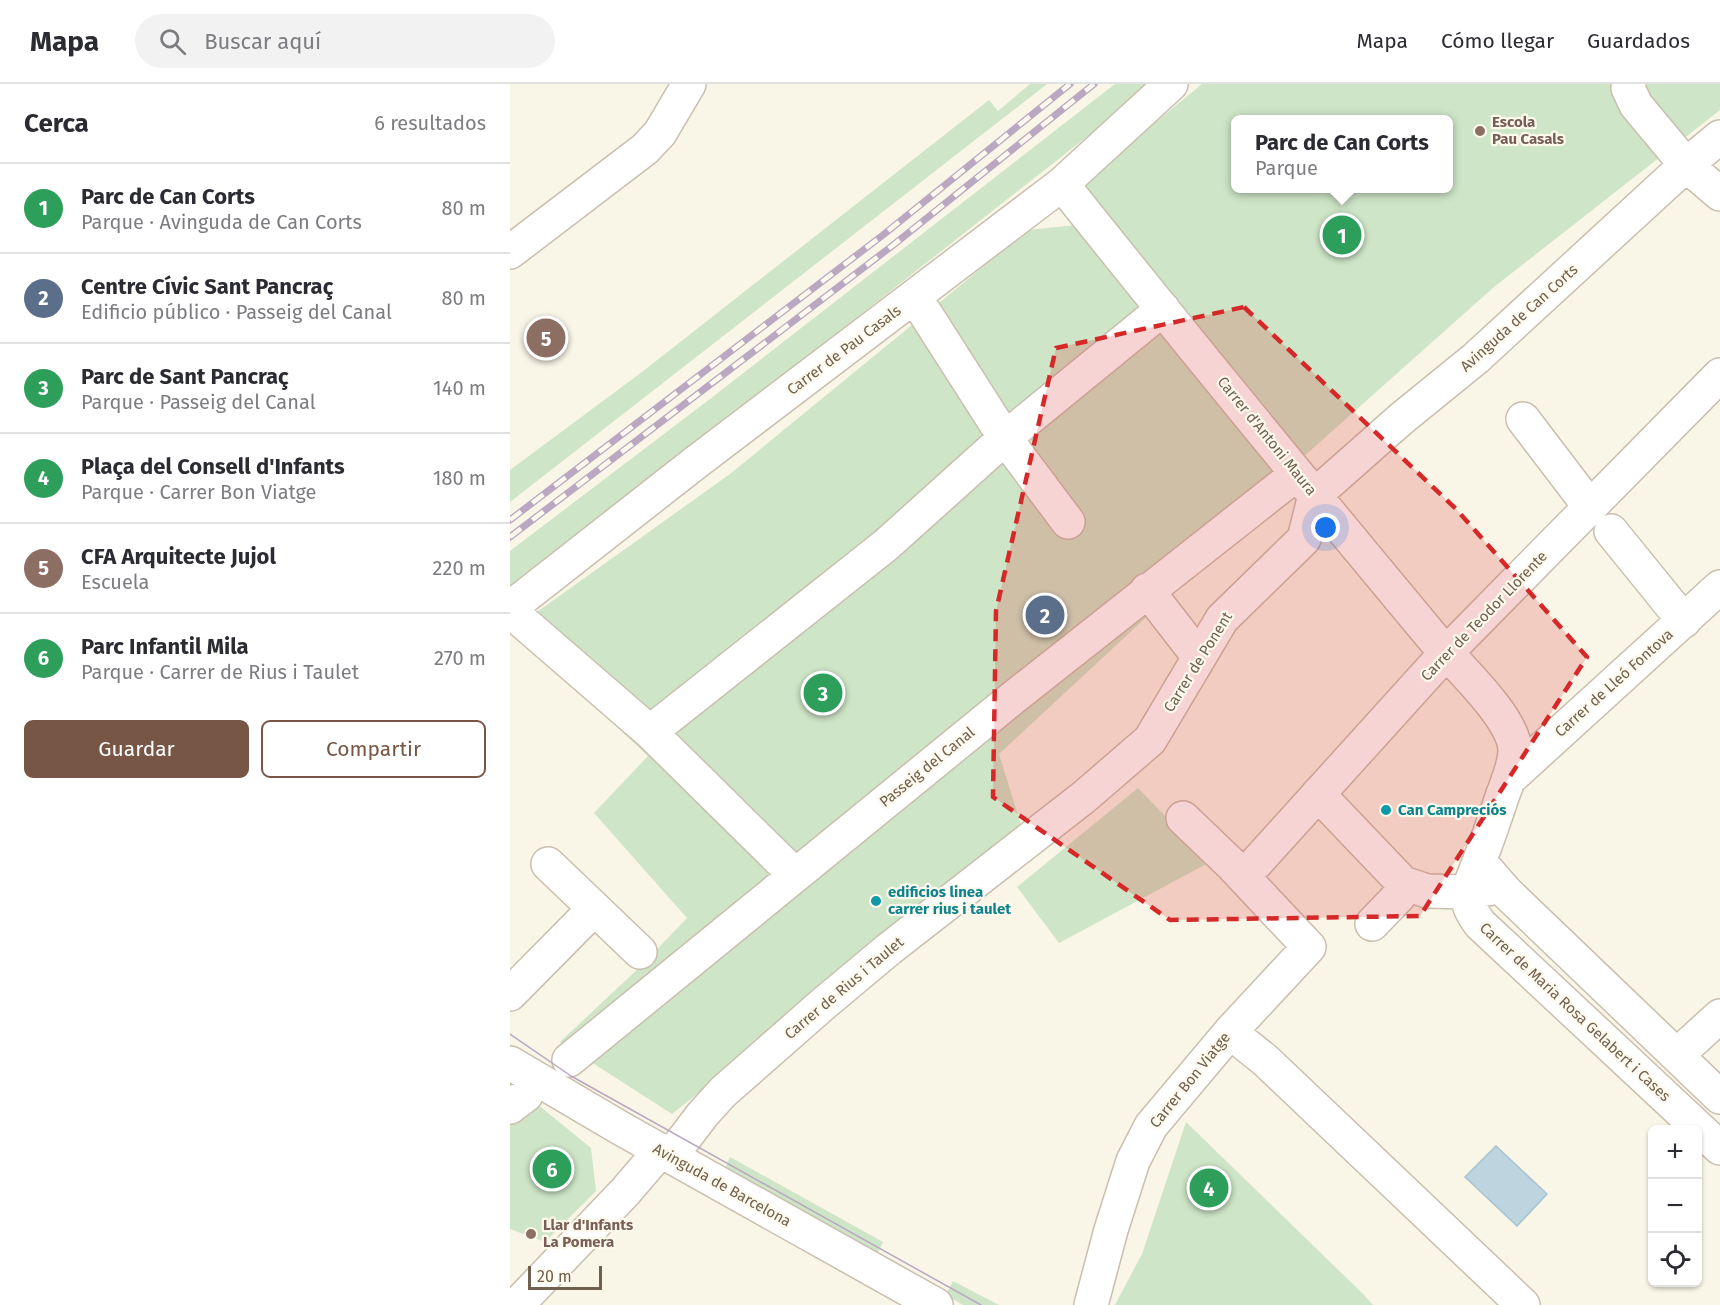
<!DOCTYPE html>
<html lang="es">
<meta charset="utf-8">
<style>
body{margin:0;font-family:"Fira Sans",sans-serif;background:#f2f2f3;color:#2b2b33}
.controls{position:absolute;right:18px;bottom:18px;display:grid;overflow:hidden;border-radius:9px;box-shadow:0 2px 4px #0004}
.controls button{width:54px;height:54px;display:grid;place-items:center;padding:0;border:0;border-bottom:2px solid #e1e1e2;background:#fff;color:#2b2b33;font:30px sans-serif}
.scale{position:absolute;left:18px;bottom:15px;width:74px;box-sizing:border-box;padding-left:6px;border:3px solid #70604f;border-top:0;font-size:16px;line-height:21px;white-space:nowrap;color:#70604f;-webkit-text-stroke:4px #fdf9ed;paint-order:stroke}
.you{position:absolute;left:816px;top:444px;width:21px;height:21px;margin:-15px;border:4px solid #fff;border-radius:50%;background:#1a73e8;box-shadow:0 0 0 9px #1a73e833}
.badge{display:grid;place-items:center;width:39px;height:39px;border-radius:50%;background:#775645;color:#fff;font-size:20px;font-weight:700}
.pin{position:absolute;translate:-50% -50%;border:3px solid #fff;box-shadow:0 2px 6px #0006}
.popup{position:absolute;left:721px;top:31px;width:222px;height:78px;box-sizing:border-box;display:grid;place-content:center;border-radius:9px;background:#fff;filter:drop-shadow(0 2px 4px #0005);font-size:20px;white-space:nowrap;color:#7c7c81}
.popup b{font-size:22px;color:#2b2b33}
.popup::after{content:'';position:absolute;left:50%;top:100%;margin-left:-12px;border:12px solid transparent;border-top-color:#fff}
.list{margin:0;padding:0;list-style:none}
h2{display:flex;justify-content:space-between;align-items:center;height:78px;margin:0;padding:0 24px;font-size:26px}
h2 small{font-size:20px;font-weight:400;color:#7c7c81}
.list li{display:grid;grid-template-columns:39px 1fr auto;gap:18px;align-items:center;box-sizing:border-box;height:90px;padding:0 24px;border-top:2px solid #e1e1e2}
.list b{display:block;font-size:22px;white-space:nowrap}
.list p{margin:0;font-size:20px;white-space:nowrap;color:#7c7c81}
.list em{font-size:20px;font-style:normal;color:#7c7c81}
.actions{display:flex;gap:12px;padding:18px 24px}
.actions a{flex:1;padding:14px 0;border:2px solid #775645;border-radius:9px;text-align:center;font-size:21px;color:#775645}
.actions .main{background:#775645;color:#fff}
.icon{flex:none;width:33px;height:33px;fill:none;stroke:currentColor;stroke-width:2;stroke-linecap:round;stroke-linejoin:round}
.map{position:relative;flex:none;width:1210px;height:1221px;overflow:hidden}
header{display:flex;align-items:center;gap:36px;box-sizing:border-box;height:84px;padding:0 30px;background:#fff;border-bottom:2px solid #e1e1e2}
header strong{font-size:28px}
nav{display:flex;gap:33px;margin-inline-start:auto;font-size:21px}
.search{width:420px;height:54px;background:#f2f2f3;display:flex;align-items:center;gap:15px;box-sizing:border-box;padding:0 21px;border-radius:33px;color:#7c7c81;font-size:22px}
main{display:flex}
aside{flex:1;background:#fff}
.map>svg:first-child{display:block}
.green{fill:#cee5c7;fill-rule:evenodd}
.water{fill:#bed5e0;stroke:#a5c3d1;stroke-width:1.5}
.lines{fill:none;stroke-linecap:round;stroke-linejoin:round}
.minor-casing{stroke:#cabfae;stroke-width:36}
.minor{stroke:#fff;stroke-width:33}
.tram{stroke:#baa7c1;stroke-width:1.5}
.rail-casing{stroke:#baa7c1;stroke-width:7}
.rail{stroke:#fdf9ed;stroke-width:4.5;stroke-dasharray:14;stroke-linecap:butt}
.marked{fill:#d62828;fill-opacity:0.2;stroke:#d62828;stroke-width:4.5;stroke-dasharray:12 8;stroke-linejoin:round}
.education-dot{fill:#8d6e63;stroke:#fdf9ed;stroke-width:2}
.culture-dot{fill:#0f9aa8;stroke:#fdf9ed;stroke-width:2}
.labels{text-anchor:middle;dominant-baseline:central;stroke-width:4.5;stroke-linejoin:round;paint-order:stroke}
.education-label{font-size:15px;font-weight:bold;fill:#785e54;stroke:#fdf9ed;text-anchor:start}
.street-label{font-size:15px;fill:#70604f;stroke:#fdf9ed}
.culture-label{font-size:15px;font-weight:bold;fill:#0d838f;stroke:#fdf9ed;text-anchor:start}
</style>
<header>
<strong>Mapa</strong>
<div class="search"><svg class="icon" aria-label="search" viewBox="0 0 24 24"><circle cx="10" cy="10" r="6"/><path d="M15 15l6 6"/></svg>Buscar aquí</div>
<nav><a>Mapa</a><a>Cómo llegar</a><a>Guardados</a></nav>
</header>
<main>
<aside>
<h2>Cerca<small>6 resultados</small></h2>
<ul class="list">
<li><span class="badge" style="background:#2e9e5b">1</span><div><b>Parc de Can Corts</b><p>Parque · Avinguda de Can Corts</p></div><em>80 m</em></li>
<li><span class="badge" style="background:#5c6f8a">2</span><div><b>Centre Cívic Sant Pancraç</b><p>Edificio público · Passeig del Canal</p></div><em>80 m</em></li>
<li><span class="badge" style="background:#2e9e5b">3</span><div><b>Parc de Sant Pancraç</b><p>Parque · Passeig del Canal</p></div><em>140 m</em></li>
<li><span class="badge" style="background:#2e9e5b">4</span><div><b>Plaça del Consell d'Infants</b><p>Parque · Carrer Bon Viatge</p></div><em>180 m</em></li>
<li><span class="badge" style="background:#8d6e63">5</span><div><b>CFA Arquitecte Jujol</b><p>Escuela</p></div><em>220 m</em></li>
<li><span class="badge" style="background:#2e9e5b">6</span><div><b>Parc Infantil Mila</b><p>Parque · Carrer de Rius i Taulet</p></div><em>270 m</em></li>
</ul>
<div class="actions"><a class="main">Guardar</a><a>Compartir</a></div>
</aside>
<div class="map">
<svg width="1210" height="1221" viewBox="0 0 1210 1221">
<rect width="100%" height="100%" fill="#f9f5e7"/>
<path class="green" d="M520,0H537L0,418V386L132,288L479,16L488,27Z
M605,0H644L0,506V467L200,315Z
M692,0H1210V26L984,203L792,374L572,99ZM726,36H938V104H726Z
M566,141L783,397L489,670L511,741L342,886L162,1030L50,958L132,881L177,834L84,729L138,672L4,547L13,538L220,390L518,146Z
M628,704L700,778L549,859L507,803Z
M0,1004L16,1011L81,1064L86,1107L35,1158L0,1145Z
M676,1038L852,1209L863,1221H605L632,1170Z
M220,1073L373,1158L366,1172L214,1088Z
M443,1197L489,1221H453L436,1211Z"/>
<path class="water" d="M986,1062L1037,1110L1007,1142L955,1093Z"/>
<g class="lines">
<defs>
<path id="minor" d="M1119,0L1118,4L1126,21L1176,81L1210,110
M552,100C674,253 798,404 923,554C945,580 1004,633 1005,666C1005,680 998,697 993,710C982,743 971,776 957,808L917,807L893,799L808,710
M0,168L135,65L150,49L179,0
M410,221L495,354L558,438
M1013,335L1080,423
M805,411L891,335L966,274L1176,81L1210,53
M1101,447L1174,537
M637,506L682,564
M0,524L185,379L552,100L661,0
M13,538L140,648L285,791
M140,648L376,461L495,354L653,225
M998,696L1210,503
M746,779L936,569L1210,291
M38,780L130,868
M977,786L997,809L1210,1013
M990,803L957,808C958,822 962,829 970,840L1210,1064
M862,840L889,812
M0,910L84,825
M720,948L755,976L1013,1221
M1167,971L1210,932
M59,976L504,613L779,396
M0,979L112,1045L426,1221
M0,1023L16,1011
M161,1072L193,1030L213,1008L312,921L379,865L574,713L640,656L712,535L794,455L805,411
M7,1221L115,1108L151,1066
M581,1221L601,1146L623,1077L641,1042L720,948L799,863L721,780L673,734"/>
</defs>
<use href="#minor" class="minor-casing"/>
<use href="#minor" class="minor"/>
<path class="tram" d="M0,950L61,992L471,1221"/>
<defs>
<path id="rail" d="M0,436L373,151L560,0
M0,453L382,162L584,0"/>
</defs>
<use href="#rail" class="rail-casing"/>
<use href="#rail" class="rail"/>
</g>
<path class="marked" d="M734,223L946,425L1077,573L910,832L660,836L483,713L486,527L546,264Z"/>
<g class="education-dot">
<circle cx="970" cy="47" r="6"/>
<circle cx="21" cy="1150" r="6"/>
</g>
<g class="culture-dot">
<circle cx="876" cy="726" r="6"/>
<circle cx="366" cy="817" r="6"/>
</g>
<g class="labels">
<g class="education-label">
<text x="982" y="38">Escola<tspan x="982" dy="17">Pau Casals</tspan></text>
<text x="33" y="1141">Llar d'Infants<tspan x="33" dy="17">La Pomera</tspan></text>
</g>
<g class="street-label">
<text transform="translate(1009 234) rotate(-42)">Avinguda de Can Corts</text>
<text transform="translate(334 266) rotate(-37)">Carrer de Pau Casals</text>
<text transform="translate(757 352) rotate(51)">Carrer d'Antoni Maura</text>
<text transform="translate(974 532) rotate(-46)">Carrer de Teodor Llorente</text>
<text transform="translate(688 578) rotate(-58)">Carrer de Ponent</text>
<text transform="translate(1104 599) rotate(-42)">Carrer de Lleó Fontova</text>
<text transform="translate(417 683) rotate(-39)">Passeig del Canal</text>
<text transform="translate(334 904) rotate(-40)">Carrer de Rius i Taulet</text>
<text transform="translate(1065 928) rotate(43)">Carrer de Maria Rosa Gelabert i Cases</text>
<text transform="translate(680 996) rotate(-51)">Carrer Bon Viatge</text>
<text transform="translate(212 1101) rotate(29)">Avinguda de Barcelona</text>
</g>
<g class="culture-label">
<text x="888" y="726">Can Campreciós</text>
<text x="378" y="808">edificios linea<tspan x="378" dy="17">carrer rius i taulet</tspan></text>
</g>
</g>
</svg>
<div class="controls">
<button>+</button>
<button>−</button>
<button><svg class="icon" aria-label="locate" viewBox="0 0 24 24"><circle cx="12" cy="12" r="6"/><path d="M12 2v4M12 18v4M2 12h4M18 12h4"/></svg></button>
</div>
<div class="scale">20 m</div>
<div class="you"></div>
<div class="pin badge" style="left:832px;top:151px;background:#2e9e5b">1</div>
<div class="popup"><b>Parc de Can Corts</b>Parque</div>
<div class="pin badge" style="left:535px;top:531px;background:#5c6f8a">2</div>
<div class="pin badge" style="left:313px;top:609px;background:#2e9e5b">3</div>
<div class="pin badge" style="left:699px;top:1104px;background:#2e9e5b">4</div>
<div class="pin badge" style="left:36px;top:254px;background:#8d6e63">5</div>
<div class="pin badge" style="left:42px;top:1085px;background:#2e9e5b">6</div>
</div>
</main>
